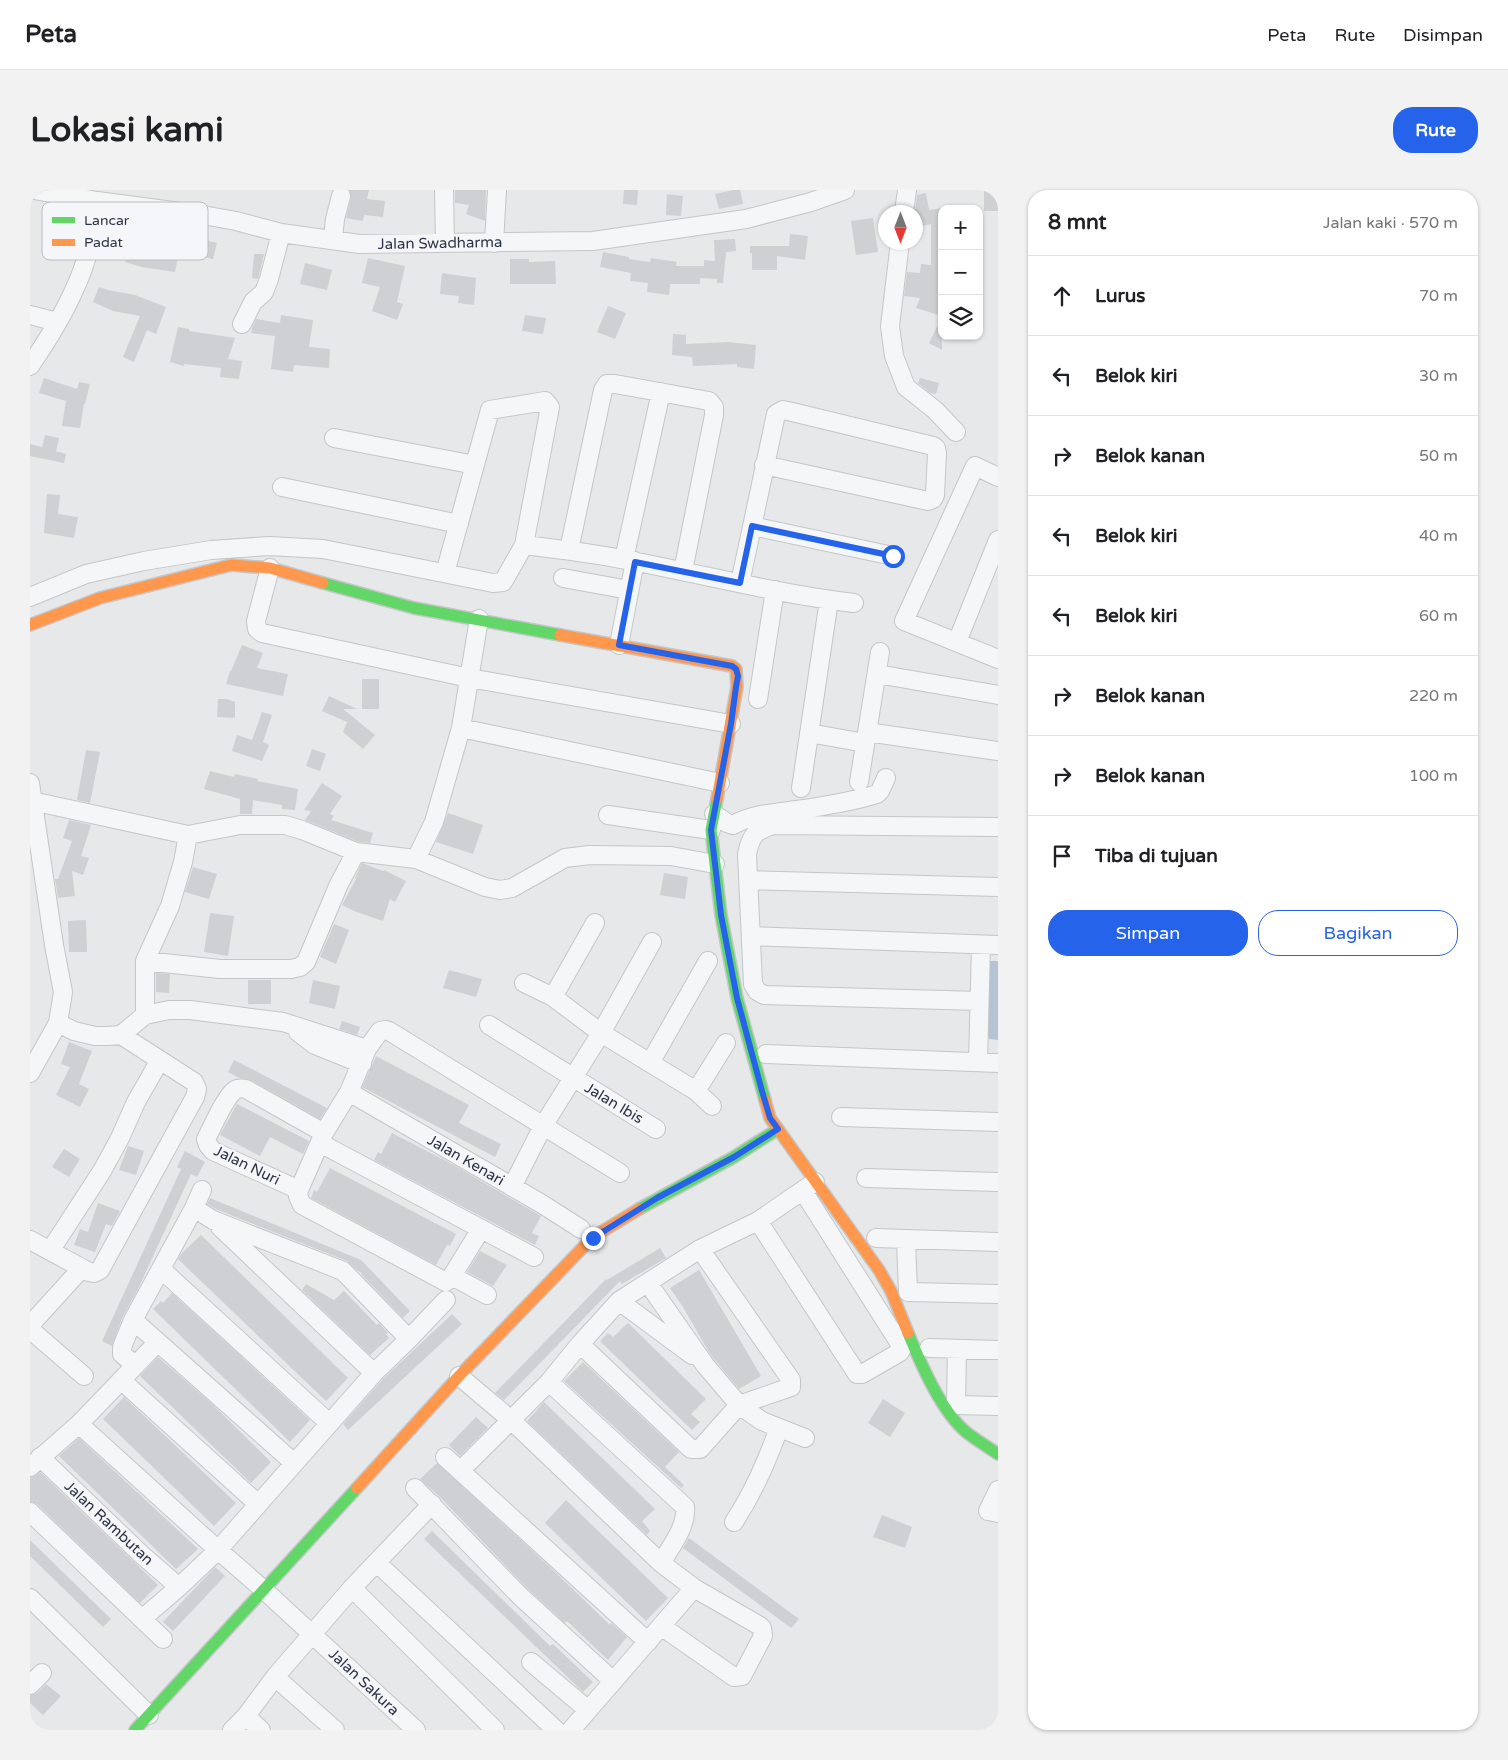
<!DOCTYPE html>
<html lang="id">
<meta charset="utf-8">
<style>
body{margin:0;font-family:"Varela Round",sans-serif;background:#f2f2f2;color:#202124}
.controls{position:absolute;right:15px;top:15px;display:grid;overflow:hidden;border-radius:10px;box-shadow:0 1px 4px #0004}
.controls button{width:45px;height:45px;display:grid;place-items:center;padding:0;border:0;border-bottom:1px solid #e0e0e0;background:#fff;color:#202124;font:25px sans-serif}
.compass{position:absolute;left:848px;top:15px;width:45px;height:45px;border-radius:50%;background:#fff;box-shadow:0 1px 4px #0004;rotate:180deg}
.stop{position:absolute;width:15px;height:15px;margin:-11px;border:4px solid #2563eb;border-radius:50%;background:#fff}
.stop.end{background:#2563eb;border-color:#fff;box-shadow:0 1px 5px #0008}
.list{margin:0;padding:0;list-style:none}
h2{display:flex;justify-content:space-between;align-items:center;height:65px;margin:0;padding:0 20px;font-size:21px}
h2 small{font-size:16px;font-weight:400;color:#757577}
.list li{display:grid;grid-template-columns:32px 1fr auto;gap:15px;align-items:center;box-sizing:border-box;height:80px;padding:0 20px;border-top:1px solid #e0e0e0}
.list b{display:block;font-size:19px;white-space:nowrap}
.list em{font-size:16px;font-style:normal;color:#757577}
.actions{display:flex;gap:10px;padding:15px 20px}
.actions a{flex:1;padding:11px 0;border:1px solid #2563eb;border-radius:20px;text-align:center;font-size:18px;color:#2563eb}
.actions .main{background:#2563eb;color:#fff}
.icon{flex:none;width:28px;height:28px;fill:none;stroke:currentColor;stroke-width:2;stroke-linecap:round;stroke-linejoin:round}
.map{position:relative;flex:none;width:968px;height:1540px;overflow:hidden;border-radius:20px}
header{display:flex;align-items:center;gap:30px;box-sizing:border-box;height:70px;padding:0 25px;background:#fff;border-bottom:1px solid #e0e0e0}
header strong{font-size:24px}
nav{display:flex;gap:28px;margin-inline-start:auto;font-size:18px}
.intro{display:flex;align-items:center;justify-content:space-between;box-sizing:border-box;height:120px;padding:0 30px}
h1{margin:0;font-size:35px}
.button{padding:12px 22px;border-radius:20px;background:#2563eb;color:#fff;font-size:18px;font-weight:700}
main{display:flex;gap:30px;padding:0 30px}
aside{flex:1;background:#fff;border-radius:20px;box-shadow:0 1px 4px #0004}
.map>svg:first-child{display:block}
.water{fill:#b4c4d5}
.building{fill:#ced0d3}
.lines{fill:none;stroke-linecap:round;stroke-linejoin:round}
.street-casing{stroke:#c4c6c8;stroke-width:20}
.fast-casing{stroke:#c4c6c8;stroke-width:14}
.slow-casing{stroke:#c4c6c8;stroke-width:14}
.street{stroke:#f5f6f7;stroke-width:18}
.fast{stroke:#63d668;stroke-width:11}
.slow{stroke:#ff974d;stroke-width:11}
.route{stroke:#2563eb;stroke-width:6}
.labels{text-anchor:middle;dominant-baseline:central;stroke-width:4.5;stroke-linejoin:round;paint-order:stroke}
.street-label{font-size:15px;fill:#2b3445;stroke:#f4f6f9}
.key{fill:#f4f6f9;stroke:#b8bcc3;stroke-width:1}
.key-label{font-size:14px;fill:#2b3445}
</style>
<header>
<strong>Peta</strong>
<nav><a>Peta</a><a>Rute</a><a>Disimpan</a></nav>
</header>
<div class="intro"><h1>Lokasi kami</h1><a class="button">Rute</a></div>
<main>
<div class="map">
<svg width="968" height="1540" viewBox="0 0 968 1540">
<rect width="100%" height="100%" fill="#e6e8ea"/>
<path class="water" d="M957,771H968V850L959,849L956,837Z"/>
<path class="building" d="M319,0H339L337,9L355,11L353,27L334,25L333,31L316,28L321,8Z
M425,0H456L455,31L436,24L439,15L425,13Z
M594,0H608L607,15L593,14Z
M704,0H710L713,14L689,19L685,4Z
M954,0H968V21H954Z
M896,3L899,20L912,18V32L906,33H912V126L886,118L890,108L874,106L877,82L890,83L891,74L901,75V34L886,37L885,22L887,5Z
M637,4L653,6L651,26L636,25Z
M843,28L848,62L826,65L821,31Z
M140,31L176,36L174,50L187,53L183,69L149,61L145,82L112,77L95,72L104,42L137,52Z
M760,44L778,46L775,70L747,66V80H722V63H720V56H759Z
M705,49L706,61L696,62L693,93H687V89L670,88V94H640L639,105L617,102L618,93L600,91L601,83L570,77L573,62L599,67V69L620,72L621,68L647,72L646,76H674V70L685,71L684,50Z
M224,64H234L228,89L222,88Z
M338,68L375,76L367,112L373,114L367,130L342,121L350,97L332,93Z
M480,69H499V72L525,71L526,94H480Z
M275,73L302,80L297,100L270,94Z
M412,83L446,88L444,115L428,113L429,106L410,104Z
M69,97L78,100L105,105L136,117L126,144L117,140L104,172L93,167L110,126L83,121L63,112Z
M578,116L596,123L585,149L567,142Z
M251,125L283,130L279,157L300,159L299,178L264,175L263,182L241,179L245,146L221,143L222,138L226,129L250,133Z
M495,125L516,128L513,144L492,141Z
M912,127V160L899,153Z
M148,137L159,139V141L205,148L198,169L212,171L209,189L190,187L191,178L154,174V176L140,172Z
M643,144L656,145V154L698,152L726,155L724,179L707,177V174L663,176L662,167L642,165Z
M14,188L47,199L49,192L60,194L55,214H54L50,238L32,236L36,211L9,203Z
M890,188L909,193L906,204L900,203L888,193Z
M15,245L29,248L26,261L36,264L34,273L0,266V254L12,257Z
M17,304L30,305L28,324L48,327L44,348L14,343Z
M212,455L233,463L227,478L258,484L253,506L196,494L200,481H201Z
M332,489H349V519H332Z
M299,506L327,519H313L345,545L333,559L313,542L317,532L292,521Z
M188,509H196L205,512V528L187,527Z
M232,522L242,525L233,552L239,555L232,571L202,561L207,545L222,550Z
M282,559L296,564L290,581L276,576Z
M56,560L70,562L60,613L47,610Z
M180,581L204,587L205,584L228,589L227,591L268,599L265,620L252,619V615L223,610L222,624H210V609L174,599Z
M292,593L312,606L300,624L304,626L301,630L343,643L340,653L329,652L275,630L281,621L274,620Z
M418,623L453,635L443,664L406,652Z
M39,630L61,635L51,666L59,668L53,685L42,681L45,706L28,708L25,689H28L42,651L33,648Z
M332,673L353,681L354,680L376,691L365,712L360,709L353,731L324,721L312,715L326,689L325,688Z
M163,677L187,684L179,709L155,702Z
M634,683L658,687L655,709L630,705Z
M180,723L204,726L198,766L174,762Z
M56,730L57,762H39L38,731Z
M304,734L319,740L306,774L290,767Z
M419,780L452,789L446,807L413,798Z
M126,783L140,784L139,803L126,802Z
M218,790H241V814H218Z
M283,790L310,796L305,819L279,813Z
M312,831L330,837L327,845L309,839Z
M39,852L62,861L49,894L59,899L50,917L26,905L40,877L31,874Z
M346,866L439,915L429,933L471,954L465,967L332,897Z
M204,870L216,876L297,918L290,929L221,890L209,888L198,882Z
M207,914L279,951L273,964L240,947L230,966L190,945Z
M362,943L422,974L511,1026L502,1043L509,1046L505,1055L344,970L348,962L351,964Z
M98,956L114,961L106,985L89,980Z
M34,959L50,969L39,987L22,977Z
M155,961L175,972L167,987L161,984L108,1099L93,1126L82,1156L72,1151L151,979L147,977Z
M300,978L426,1044L420,1056L417,1055L406,1075L281,1008L284,1000L287,1002Z
M180,1008L331,1070L380,1121L373,1128L331,1084L332,1083L328,1081L317,1071L188,1020L177,1014Z
M68,1013L90,1021L82,1036L76,1034L65,1062L44,1055L50,1039L58,1042Z
M171,1045L318,1188L296,1211L148,1069L151,1064Z
M630,1058L636,1068L592,1094L590,1091L474,1210L465,1203L576,1089L577,1090Z
M450,1061L477,1075L463,1096L437,1082Z
M669,1080L731,1186L709,1199L680,1164L653,1117L640,1098Z
M276,1094L304,1110L314,1101L347,1135L349,1133L358,1143L356,1144L359,1148L340,1165L272,1100Z
M142,1103L280,1230L260,1252L123,1119L131,1111L133,1113Z
M422,1124L432,1134L318,1240L313,1234L352,1190Z
M598,1133L676,1209L661,1224L670,1232L662,1240L570,1151L578,1143L583,1147Z
M128,1167L180,1212L241,1272L221,1293L110,1186Z
M553,1172L649,1262L635,1277L654,1295L651,1298L534,1191Z
M94,1207L206,1313L184,1336L73,1229Z
M853,1209L875,1223L860,1247L838,1233Z
M514,1212L625,1319L612,1331L620,1341L617,1345L497,1231Z
M446,1227L458,1238L430,1266L419,1255Z
M49,1248L168,1359L146,1379L29,1266Z
M407,1273L523,1380L580,1435L581,1433L597,1447L578,1470L537,1431L535,1433L497,1398L410,1307L390,1289Z
M10,1282L128,1395L110,1413L7,1314L0,1312V1288Z
M536,1310L638,1408L616,1431L515,1333Z
M852,1325L882,1337L875,1358L843,1347Z
M402,1341L520,1456L523,1454L563,1492L553,1502L394,1349Z
M659,1348L769,1429L761,1438L653,1358Z
M0,1350L81,1429L73,1437L0,1366Z
M185,1377L195,1386L143,1441L133,1432Z
M16,1494L31,1506L13,1525L0,1513V1505L7,1503Z"/>
<g class="lines">
<defs>
<path id="street" d="M4,0L67,11L173,25L206,31L251,43L330,54L563,51L716,29L781,12L815,0
M414,0L415,53
M874,22L877,0
M303,49L305,29L311,6
M870,52L860,136L864,166L876,197L905,220L926,242
M464,53L467,0
M0,125L27,132
M212,134L223,112L234,102L239,89L251,43
M0,176C17,151 33,126 45,98C58,71 64,41 67,11
M304,248L445,275
M968,287L945,276L874,431L968,469
M252,297L429,334
M722,336L863,366
M494,355C528,359 562,363 596,370C672,384 747,404 824,413
M539,360L573,200L577,194H585L679,211L684,217V225L653,381
M594,369L631,202
M240,378L226,431L227,439L232,443L439,488L701,534
M533,388L599,400
M710,393L746,224L753,220L758,221L903,256L906,258L907,263L905,305L903,309L898,311L734,275
M0,407L56,384L114,371L181,360L239,356L293,359L463,393L473,392L494,355L520,217L515,211L460,220L415,383
M927,452L968,350
M589,455L605,371
M847,484L968,505
M728,509L745,400
M431,538L690,593
M837,542L968,561
M779,543L835,553
M829,592L850,462
M0,593L24,755L33,802L28,833L0,883
M771,598L799,410
M2,611L158,645L210,635H255L272,640L326,662L386,669L455,697L470,700L482,698L535,668L560,665L641,666L685,674
M684,624L697,633L703,635C722,624 745,623 767,620C794,616 821,612 847,604L850,601L856,588
M578,625L681,640
M386,669L404,632L431,538L449,429
M718,690L968,697
M721,746L968,755
M115,771L190,779H261L270,777L276,772L309,694L326,662
M494,793L523,807L571,843L666,901L682,916
M523,807L565,733
M949,811L734,805L727,801L723,794L717,664C721,645 725,641 743,635L968,637
M115,825V771L140,716L153,672L158,645
M28,833L44,841L65,846H78L91,845L115,825L139,820H160L253,832L337,859
M459,835L626,939
M268,842L285,855L332,874
M736,864L968,873
M948,872L951,755
M620,873L678,771
M666,901L696,853
M319,902L512,1014L551,1039
M811,927L968,932
M290,953L504,1067
M836,988L968,992
M482,997L513,936L571,843L622,752
M269,1000L183,961L178,955L176,949C182,938 195,907 205,900C208,898 211,898 216,899L294,943
M728,1031L827,1184H832L870,1162L872,1158L868,1151L773,1001
M190,1037L344,1183
M451,1039L422,1086L416,1092L272,1015L268,1006L269,1000L294,943L319,902L337,859L350,841L356,840L359,841L590,983
M846,1048L968,1052
M0,1050L59,1082L64,1083L70,1080L165,907L167,899L164,892L91,845
M876,1050L878,1102L968,1104
M20,1061L72,981L90,948L106,912L130,870
M52,1078L2,1133V1141L54,1186
M131,1079L299,1233
M422,1086L457,1105
M618,1093L675,1175L709,1215L732,1231L775,1248
M589,1111L662,1165
M103,1130L264,1273
M379,1149L416,1110
M550,1154L661,1259H670L709,1215L761,1197V1190L670,1059
M899,1158L968,1160
M927,1159L926,1215L968,1216
M105,1175L92,1164V1157L103,1130L164,1018L172,1000
M429,1186L481,1230L631,1373L664,1398L730,1436L732,1438L733,1446L712,1486L704,1487L631,1436
M91,1190L228,1314
M519,1192L655,1317C657,1337 640,1358 631,1373
M49,1234L188,1360L234,1400L386,1540
M10,1267L112,1365L149,1397
M415,1267L618,1452
M0,1277L49,1234L127,1153
M431,1280L519,1192L550,1154L589,1111L670,1059L728,1031L785,992
M385,1298L490,1406L583,1491
M968,1300L958,1321L968,1323
M0,1322L133,1449
M704,1332C724,1301 736,1273 749,1238
M347,1373L526,1540
M322,1398L465,1540
M0,1408L119,1525
M113,1428L149,1397L188,1360L344,1183L379,1149L313,1081L183,1030L164,1018
M501,1472L558,1520
M0,1495L12,1483
M216,1526L231,1540
M202,1540L216,1526L245,1487
M305,1540L245,1487L322,1398L402,1314
M541,1540L664,1398"/>
<path id="fast" d="M293,393L384,418L530,445
M687,609L681,640L691,725L707,808L735,910
M609,1019L704,967L748,939
M878,1143C891,1174 911,1221 936,1242C946,1250 958,1257 968,1264
M105,1540L327,1298"/>
<path id="slow" d="M0,435L70,408L201,375L240,378L293,393
M530,445L702,476L706,479L707,497L687,609
M735,910L740,928L849,1080L861,1101L878,1143
M327,1298L429,1186L563,1047L609,1019"/>
</defs>
<use href="#street" class="street-casing"/>
<use href="#fast" class="fast-casing"/>
<use href="#slow" class="slow-casing"/>
<use href="#street" class="street"/>
<use href="#fast" class="fast"/>
<use href="#slow" class="slow"/>
</g>
<g class="lines">
<path class="route" d="M563,1048L627,1008L704,967L748,939L740,928L732,901L707,808L691,725L681,640L701,534L706,497L708,486L706,479L702,476L589,455L605,372L710,393L722,336L863,366"/>
</g>
<g class="labels">
<g class="street-label">
<text transform="translate(410 53) rotate(-1)">Jalan Swadharma</text>
<text transform="translate(584 913) rotate(31)">Jalan Ibis</text>
<text transform="translate(436 970) rotate(30)">Jalan Kenari</text>
<text transform="translate(217 975) rotate(26)">Jalan Nuri</text>
<text transform="translate(79 1333) rotate(43)">Jalan Rambutan</text>
<text transform="translate(334 1492) rotate(43)">Jalan Sakura</text>
</g>
</g>
<rect x="12" y="12" width="166" height="58" rx="8" class="key"/>
<rect x="22" y="27" width="23" height="6" fill="#63d668"/>
<rect x="22" y="49" width="23" height="7" fill="#ff974d"/>
<g class="key-label">
<text x="54" y="35">Lancar</text>
<text x="54" y="57">Padat</text>
</g>
</svg>
<div class="controls">
<button>+</button>
<button>−</button>
<button><svg class="icon" aria-label="layers" viewBox="0 0 24 24"><path d="M12 4l9 5-9 5-9-5zM3 14l9 5 9-5"/></svg></button>
</div>
<svg class="compass" viewBox="-18 -18 36 36"><path d="M0-13l5 13h-10z" fill="#e53935"/><path d="M0 13l5-13h-10z" fill="#757577"/></svg>
<div class="stop" style="left:863px;top:366px"></div>
<div class="stop end" style="left:563px;top:1048px"></div>
</div>
<aside>
<h2>8 mnt<small>Jalan kaki · 570 m</small></h2>
<ul class="list">
<li><svg class="icon" aria-label="ahead" viewBox="0 0 24 24"><path d="M12 20V5M6 11l6-6 6 6"/></svg><div><b>Lurus</b></div><em>70 m</em></li>
<li><svg class="icon" aria-label="left" viewBox="0 0 24 24"><path d="M17 20v-9H6M10 6l-5 5 5 5"/></svg><div><b>Belok kiri</b></div><em>30 m</em></li>
<li><svg class="icon" aria-label="right" viewBox="0 0 24 24"><path d="M7 20v-9h11M14 6l5 5-5 5"/></svg><div><b>Belok kanan</b></div><em>50 m</em></li>
<li><svg class="icon" aria-label="left" viewBox="0 0 24 24"><path d="M17 20v-9H6M10 6l-5 5 5 5"/></svg><div><b>Belok kiri</b></div><em>40 m</em></li>
<li><svg class="icon" aria-label="left" viewBox="0 0 24 24"><path d="M17 20v-9H6M10 6l-5 5 5 5"/></svg><div><b>Belok kiri</b></div><em>60 m</em></li>
<li><svg class="icon" aria-label="right" viewBox="0 0 24 24"><path d="M7 20v-9h11M14 6l5 5-5 5"/></svg><div><b>Belok kanan</b></div><em>220 m</em></li>
<li><svg class="icon" aria-label="right" viewBox="0 0 24 24"><path d="M7 20v-9h11M14 6l5 5-5 5"/></svg><div><b>Belok kanan</b></div><em>100 m</em></li>
<li><svg class="icon" aria-label="arrive" viewBox="0 0 24 24"><path d="M6 21V4h12l-3 4 3 4H6"/></svg><div><b>Tiba di tujuan</b></div></li>
</ul>
<div class="actions"><a class="main">Simpan</a><a>Bagikan</a></div>
</aside>
</main>
